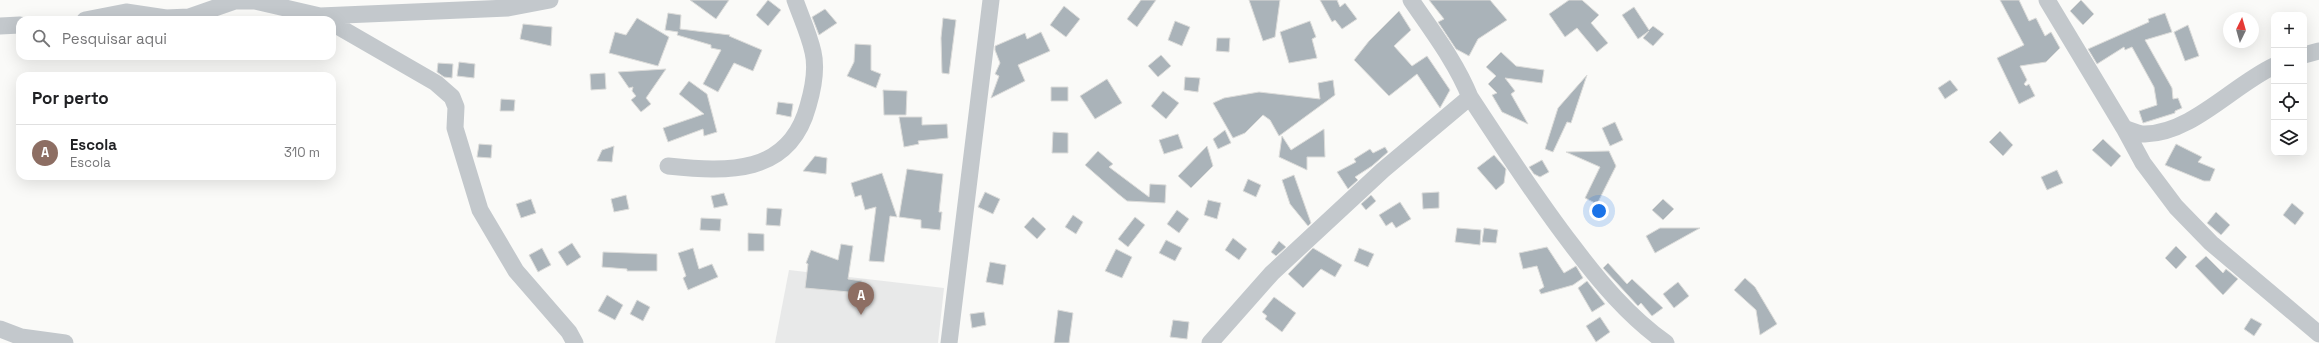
<!DOCTYPE html>
<html lang="pt">
<meta charset="utf-8">
<style>
body{margin:0;font-family:"Space Grotesk",sans-serif;background:#f2f2f2;color:#202124}
.controls{position:absolute;right:12px;top:12px;display:grid;overflow:hidden;border-radius:8px;box-shadow:0 4px 16px #0002}
.controls button{width:36px;height:36px;display:grid;place-items:center;padding:0;border:0;border-bottom:1px solid #e0e0e0;background:#fff;color:#202124;font:20px sans-serif}
.compass{position:absolute;left:2223px;top:12px;width:36px;height:36px;border-radius:50%;background:#fff;box-shadow:0 4px 16px #0002;rotate:5deg}
.you{position:absolute;left:1599px;top:211px;width:14px;height:14px;margin:-10px;border:3px solid #fff;border-radius:50%;background:#1a73e8;box-shadow:0 0 0 6px #1a73e833}
.badge{display:grid;place-items:center;width:26px;height:26px;border-radius:50%;background:#0b8043;color:#fff;font-size:13px;font-weight:700}
.pin{position:absolute;translate:-50% -33px;filter:drop-shadow(0 1px 2px #0008)}
.pin::after{content:'';position:absolute;top:21px;width:14px;height:12px;background:inherit;clip-path:polygon(0 0,100% 0,50% 100%)}
.list{margin:0;padding:0;list-style:none}
h2{display:flex;justify-content:space-between;align-items:center;height:52px;margin:0;padding:0 16px;font-size:17px}
h2 small{font-size:13px;font-weight:400;color:#757577}
.list li{display:grid;grid-template-columns:26px 1fr auto;gap:12px;align-items:center;box-sizing:border-box;height:56px;padding:0 16px;border-top:1px solid #e0e0e0}
.list b{display:block;font-size:15px;white-space:nowrap}
.list p{margin:0;font-size:13px;white-space:nowrap;color:#757577}
.list em{font-size:13px;font-style:normal;color:#757577}
.icon{flex:none;width:22px;height:22px;fill:none;stroke:currentColor;stroke-width:2;stroke-linecap:round;stroke-linejoin:round}
.map{position:relative;flex:none;width:2319px;height:343px;overflow:hidden}
.search{position:absolute;background:#fff;box-shadow:0 4px 16px #0002;left:16px;top:16px;width:320px;height:44px;display:flex;align-items:center;gap:10px;box-sizing:border-box;padding:0 14px;border-radius:12px;color:#757577;font-size:15px}
.panel{position:absolute;background:#fff;box-shadow:0 4px 16px #0002;left:16px;top:72px;width:320px;height:108px;border-radius:12px}
.map>svg:first-child{display:block}
.built{fill:#e8e9e9}
.building{fill:#aab3b9;stroke:#dcdcda}
.lines{fill:none;stroke-linecap:round;stroke-linejoin:round}
.minor{stroke:#c3c8cc;stroke-width:17}
</style>
<div class="map">
<svg width="2319" height="343" viewBox="0 0 2319 343">
<rect width="100%" height="100%" fill="#fafaf8"/>
<path class="built" d="M789,270L944,288L938,343H775Z"/>
<path class="building" d="M690,0H729L716,19Z
M768,0L781,10L768,26L756,15Z
M1141,0H1156L1137,27L1127,19Z
M1249,0H1280L1275,37L1263,41Z
M1320,0H1337L1340,7L1345,3L1357,19L1342,29L1335,20L1332,22Z
M1429,0H1490L1507,20L1478,39L1469,56L1456,49L1438,22L1444,19Z
M1569,0H1582L1599,15L1591,23L1608,43L1597,52L1577,28L1565,37L1549,14Z
M2000,0H2019L2029,21L2036,18L2045,36L2051,32L2060,48L2046,62L2020,66L2027,80L2024,84L2026,86L2029,84L2035,96L2019,104L1997,58L2024,45Z
M2081,0L2094,14L2083,25L2070,11Z
M1064,6L1080,19L1066,37L1050,25Z
M1634,7L1649,30L1653,26L1664,34L1653,46L1643,38L1649,31L1638,39L1622,15Z
M825,9L837,23L819,35L812,17Z
M1399,11L1411,30L1394,46L1412,66L1427,56L1450,90L1440,108L1417,74L1389,96L1354,60L1369,41Z
M668,13L681,15L680,29L730,35L729,36L762,50L753,71L734,63L718,92L703,84L721,50L711,48V45L677,35L678,32L665,30Z
M2165,13L2172,32L2145,40L2172,88L2173,99L2178,98L2182,108L2175,111V113L2143,123L2139,111L2157,105L2154,87L2132,47L2125,50L2124,47L2097,64L2088,49L2149,22L2148,19Z
M637,18L669,37L658,66L609,53L615,32L626,35Z
M943,18L956,20L949,74L942,73L941,38Z
M1175,21L1190,27L1182,46L1168,40Z
M1310,21L1316,37L1312,39L1317,58L1289,63L1280,32Z
M523,24L552,27L551,46L520,39Z
M2188,25L2199,56L2185,61L2174,32Z
M1041,32L1050,51L1018,65L1025,81L991,98L999,76L995,74L1000,63L995,50V46L1025,33L1027,39Z
M1217,38H1230L1229,52L1216,51Z
M855,44L871,45V70L881,74L876,88L847,76L854,62Z
M1501,52L1516,66L1544,70L1542,83L1505,78L1515,91L1511,94L1528,124L1502,112L1492,95L1497,93L1488,84L1496,76L1486,67Z
M1161,55L1171,66L1158,77L1148,66Z
M459,62L475,64L474,78L457,76Z
M438,63L453,64L452,78L444,77L437,72Z
M666,69L646,98L651,104L641,112L631,100L636,96L632,91L633,87L629,88L618,72Z
M605,73L606,89L591,90L590,74Z
M1587,75L1571,123L1567,122L1553,152L1545,149L1558,108Z
M1185,77L1200,78L1198,92L1184,90Z
M1107,79L1122,103L1095,119L1080,96Z
M1333,80L1335,95L1279,136L1270,120L1263,115L1245,133L1233,138L1213,103L1224,98L1259,92L1320,99L1318,83Z
M1950,80L1958,90L1945,99L1938,88Z
M689,81L707,94L717,132L704,136L703,129L668,142L663,128L704,114L679,94Z
M1051,87H1068V101H1051Z
M883,90L907,91L906,115H884Z
M1163,91L1179,103L1166,119L1151,106Z
M501,99L515,100L514,111H500Z
M778,102L793,104L791,117L776,114Z
M899,117H922V125L947,124L948,138L918,141L919,144L904,147Z
M1615,122L1623,140L1610,146L1602,128Z
M1324,129L1325,157H1307V170L1279,157L1282,136L1291,150Z
M1225,130L1231,143L1218,149L1213,139Z
M2000,131L2013,145L2003,156L1989,142Z
M1053,132L1068,133V153H1052Z
M1178,134L1183,148L1164,154L1159,140Z
M2103,139L2121,156L2111,167L2092,150Z
M479,144L492,145L491,158L477,157Z
M2176,144L2202,157L2198,162L2215,169L2210,181H2204L2165,165Z
M614,146L612,162L597,161L602,150Z
M1207,146L1213,166L1191,188L1178,176Z
M1385,147L1388,152L1372,166L1355,177L1358,180L1348,189L1337,172L1356,162L1354,159L1370,149L1373,153Z
M1098,151L1113,164L1109,167L1149,197L1150,184L1166,185L1165,203L1127,201L1117,193L1085,165Z
M1609,151L1616,166L1597,204L1585,198L1600,167L1566,152Z
M1494,155L1506,169L1504,183L1496,190L1477,168Z
M815,156L827,158L826,174L803,171Z
M1542,160L1549,172L1540,177L1534,174L1529,167Z
M907,169L943,174L939,212H942L940,230L921,228V220L899,217Z
M2057,170L2063,183L2047,190L2041,177Z
M882,173L897,217L890,216L884,262L869,261L876,207L865,210L861,195L855,197L851,183Z
M1294,175L1311,223L1308,226L1290,204L1282,180Z
M1248,179L1261,185L1256,197L1243,191Z
M985,192L1000,199L993,214L978,207Z
M1439,192V208L1423,209L1422,193Z
M724,193L728,205L714,208L711,196Z
M626,195L629,209L614,212L611,199Z
M1371,195L1376,201L1366,210L1361,204Z
M531,199L536,213L521,218L516,204Z
M1663,199L1674,209L1663,220L1652,210Z
M1208,200L1221,203L1217,219L1204,215Z
M1400,202L1411,219L1396,228L1392,222L1386,226L1379,215Z
M2292,203L2304,213L2295,225L2283,215Z
M767,208L782,209L780,226L766,225Z
M1177,210L1189,219L1179,233L1167,224Z
M2216,212L2230,225L2221,235L2207,223Z
M1073,215L1083,222L1076,234L1065,227Z
M1033,217L1046,229L1037,239L1024,227Z
M1135,217L1145,225L1128,247L1118,239Z
M701,218L721,219L720,231L700,230Z
M1457,228L1481,230L1480,245L1455,242Z
M1484,228L1498,230L1496,243L1482,242Z
M1660,228H1700L1655,253L1646,236Z
M748,233L764,234V251H748Z
M1233,238L1247,249L1239,260L1225,250Z
M1166,240L1182,248L1175,261L1159,253Z
M1279,241L1286,247L1276,256L1271,252Z
M572,243L581,257L567,266L558,252Z
M841,244L853,246L848,279L862,281L860,293L805,288L808,264L806,263L811,250L838,260Z
M2176,246L2187,257L2176,269L2165,258Z
M1547,247L1564,273L1576,266L1583,278L1573,285L1541,294L1539,290L1544,287L1537,266L1523,269L1519,253Z
M542,248L551,265L538,272L529,255Z
M693,248L699,269L712,264L718,277L688,290L683,278L686,276L678,253Z
M1313,248L1342,265L1335,277L1321,269L1303,288L1288,274Z
M1359,248L1374,254L1368,267L1354,261Z
M1116,249L1132,257L1122,278L1105,271Z
M603,252L657,254V271H627V269L602,267Z
M2206,256L2223,273L2226,269L2238,279L2223,295L2195,266Z
M990,262L1006,265L1003,285L986,282Z
M1608,263L1627,284L1632,279L1663,308L1652,316L1641,303L1638,306L1603,268Z
M1745,278L1755,287L1777,324L1760,335L1756,310L1734,290Z
M1587,281L1605,304L1592,312L1578,288Z
M1678,282L1689,296L1674,308L1663,294Z
M607,295L623,305L615,320L598,311Z
M1274,297L1296,313L1282,332L1265,319L1267,316L1262,312Z
M637,300L650,307L643,321L630,314Z
M1058,310L1073,313L1069,343H1054Z
M984,312L986,325L972,328L970,314Z
M1600,317L1610,332L1596,342L1586,326Z
M2251,318L2262,324L2254,336L2244,329Z
M1173,320L1189,322L1187,339L1170,337Z"/>
<g class="lines">
<path class="minor" d="M1411,0C1432,31 1456,62 1470,97C1503,147 1535,197 1572,245C1599,281 1629,317 1666,343
M2047,0L2124,128C2130,130 2138,134 2145,134C2192,133 2232,86 2274,66
M85,20L126,12L166,18L189,17L235,1H255L320,16L508,8L550,0
M332,23L436,83L452,97L456,107L455,128L480,210L516,271L569,332L575,343
M0,26L20,25
M2304,55L2319,51
M2124,128L2143,163L2176,207L2211,243L2319,334
M668,166C727,172 789,176 808,106C813,89 817,69 813,52C809,34 801,17 795,0
M0,329L21,337L65,343
M949,343L991,0
M1210,343L1272,273L1383,170L1470,97"/>
</g>
</svg>
<div class="controls">
<button>+</button>
<button>−</button>
<button><svg class="icon" aria-label="locate" viewBox="0 0 24 24"><circle cx="12" cy="12" r="6"/><path d="M12 2v4M12 18v4M2 12h4M18 12h4"/></svg></button>
<button><svg class="icon" aria-label="layers" viewBox="0 0 24 24"><path d="M12 4l9 5-9 5-9-5zM3 14l9 5 9-5"/></svg></button>
</div>
<svg class="compass" viewBox="-18 -18 36 36"><path d="M0-13l5 13h-10z" fill="#e53935"/><path d="M0 13l5-13h-10z" fill="#757577"/></svg>
<div class="you"></div>
<div class="pin badge" style="left:861px;top:315px;background:#8d6e63">A</div>
<div class="search"><svg class="icon" aria-label="search" viewBox="0 0 24 24"><circle cx="10" cy="10" r="6"/><path d="M15 15l6 6"/></svg>Pesquisar aqui</div>
<section class="panel">
<h2>Por perto<small></small></h2>
<ul class="list">
<li><span class="badge" style="background:#8d6e63">A</span><div><b>Escola</b><p>Escola</p></div><em>310 m</em></li>
</ul>
</section>
</div>
